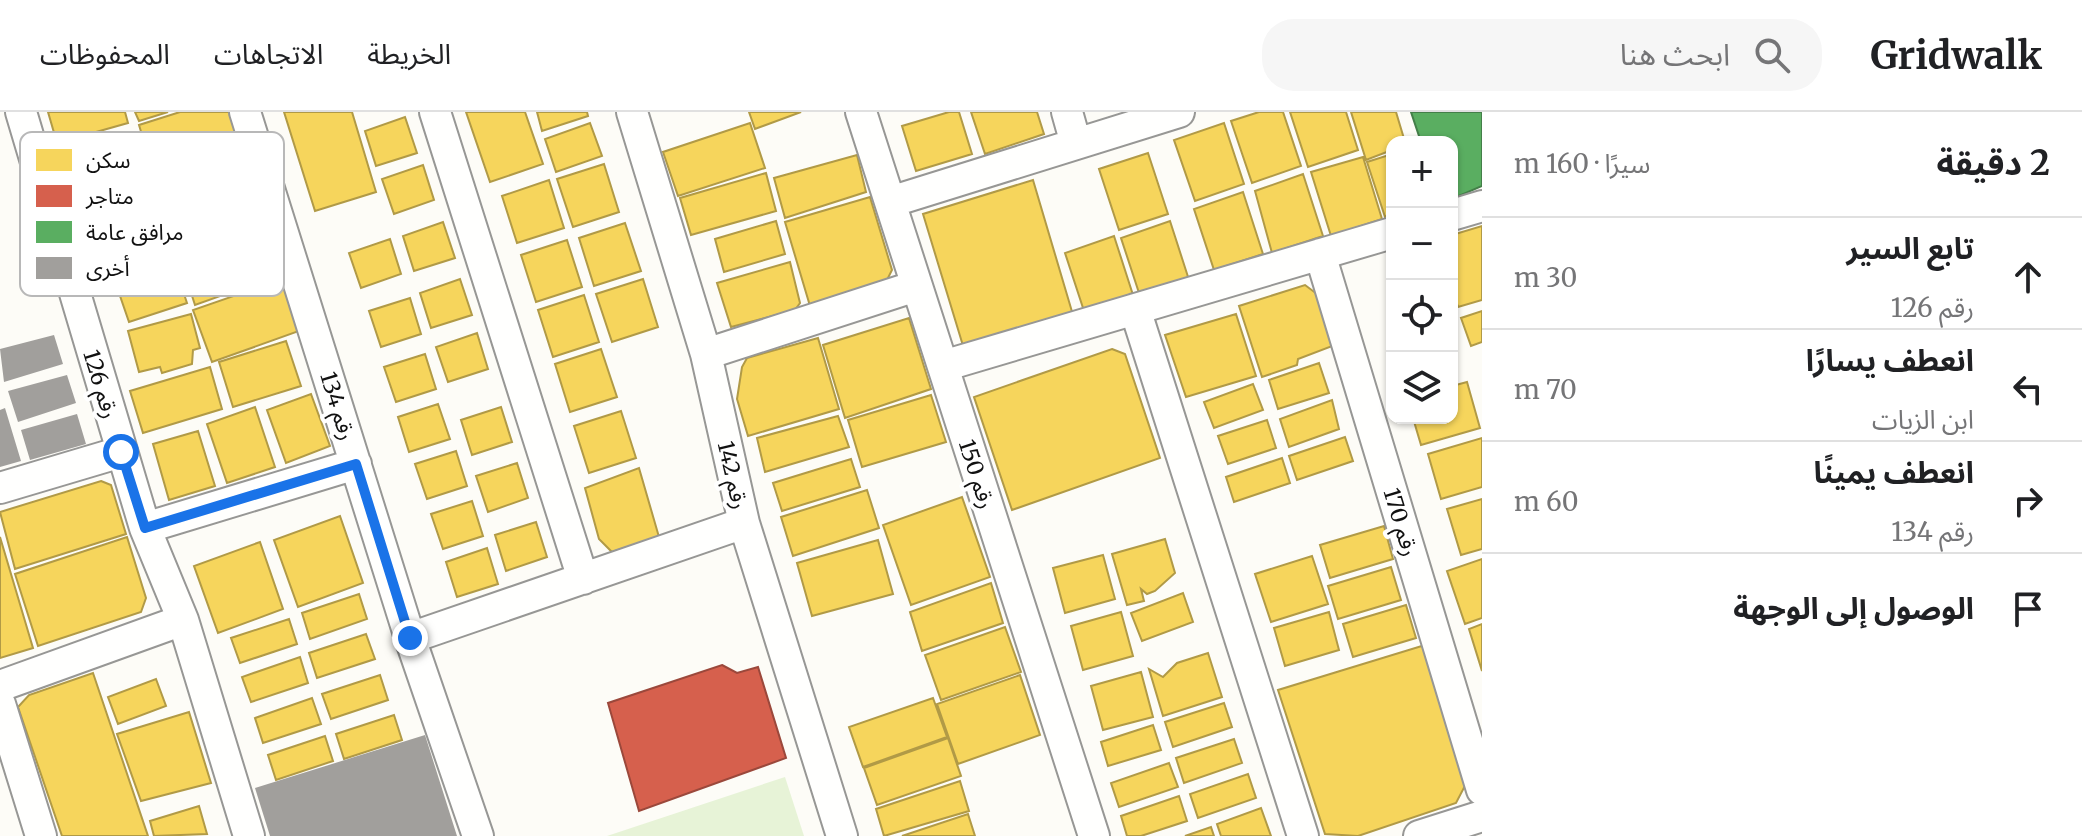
<!DOCTYPE html>
<html lang="ar">
<meta charset="utf-8">
<style>
body{margin:0;font-family:Merriweather,"Noto Sans Arabic",serif;background:#f6f6f6;color:#202124;direction:rtl}
.controls{position:absolute;right:24px;top:24px;display:grid;overflow:hidden;border-radius:16px;box-shadow:0 2px 6px #0004}
.controls button{width:72px;height:72px;display:grid;place-items:center;padding:0;border:0;border-bottom:2px solid #e0e0e0;background:#fff;color:#202124;font:40px sans-serif}
.stop{position:absolute;width:24px;height:24px;margin:-18px;border:6px solid #1a73e8;border-radius:50%;background:#fff}
.stop.end{background:#1a73e8;border-color:#fff;box-shadow:0 2px 8px #0008}
.list{margin:0;padding:0;list-style:none}
h2{display:flex;justify-content:space-between;align-items:center;height:104px;margin:0;padding:0 32px;font-size:34px}
h2 small{font-size:26px;font-weight:400;color:#757577}
.list li{display:grid;grid-template-columns:52px 1fr auto;gap:24px;align-items:center;box-sizing:border-box;height:112px;padding:0 32px;border-top:2px solid #e0e0e0}
.list b{display:block;font-size:30px;white-space:nowrap}
.list p{margin:0;font-size:26px;white-space:nowrap;color:#757577}
.list em{font-size:26px;font-style:normal;color:#757577}
.icon{flex:none;width:44px;height:44px;fill:none;stroke:currentColor;stroke-width:2;stroke-linecap:round;stroke-linejoin:round}
.map{position:relative;flex:none;width:1482px;height:724px;overflow:hidden;direction:ltr}
header{display:flex;align-items:center;gap:48px;box-sizing:border-box;height:112px;padding:0 40px;background:#fff;border-bottom:2px solid #e0e0e0}
header strong{font-size:38px}
nav{display:flex;gap:44px;margin-inline-start:auto;font-size:28px}
.search{width:560px;height:72px;background:#f6f6f6;display:flex;align-items:center;gap:20px;box-sizing:border-box;padding:0 28px;border-radius:32px;color:#757577;font-size:30px}
main{display:flex}
aside{flex:1;background:#fff}
.map>svg:first-child{display:block}
.green{fill:#e7f3d7}
.homes{fill:#f6d55c;stroke:#b19a46;stroke-width:2}
.shops{fill:#d6604d;stroke:#9b483b;stroke-width:2}
.public{fill:#5aae61;stroke:#447f49;stroke-width:2}
.building{fill:#a19f9c}
.lines{fill:none;stroke-linecap:round;stroke-linejoin:round}
.minor-casing{stroke:#979795;stroke-width:34}
.minor{stroke:#fffffe;stroke-width:30}
.route{stroke:#1a73e8;stroke-width:10}
.labels{text-anchor:middle;dominant-baseline:central;stroke-width:8;stroke-linejoin:round;paint-order:stroke}
.street-label{font-size:22px;fill:#111;stroke:#fff}
.key{fill:#fff;stroke:#b8b8b8;stroke-width:2}
.key-label{font-size:22px;fill:#111}
</style>
<header>
<strong>Gridwalk</strong>
<div class="search"><svg class="icon" aria-label="search" viewBox="0 0 24 24"><circle cx="10" cy="10" r="6"/><path d="M15 15l6 6"/></svg>ابحث هنا</div>
<nav><a>الخريطة</a><a>الاتجاهات</a><a>المحفوظات</a></nav>
</header>
<main>
<aside>
<h2>2 دقيقة<small>سيرًا · 160 m</small></h2>
<ul class="list">
<li><svg class="icon" aria-label="ahead" viewBox="0 0 24 24"><path d="M12 20V5M6 11l6-6 6 6"/></svg><div><b>تابع السير</b><p>رقم 126</p></div><em>30 m</em></li>
<li><svg class="icon" aria-label="left" viewBox="0 0 24 24"><path d="M17 20v-9H6M10 6l-5 5 5 5"/></svg><div><b>انعطف يسارًا</b><p>ابن الزيات</p></div><em>70 m</em></li>
<li><svg class="icon" aria-label="right" viewBox="0 0 24 24"><path d="M7 20v-9h11M14 6l5 5-5 5"/></svg><div><b>انعطف يمينًا</b><p>رقم 134</p></div><em>60 m</em></li>
<li><svg class="icon" aria-label="arrive" viewBox="0 0 24 24"><path d="M6 21V4h12l-3 4 3 4H6"/></svg><div><b>الوصول إلى الوجهة</b></div></li>
</ul>
</aside>
<div class="map">
<svg width="1482" height="724" viewBox="0 0 1482 724">
<rect width="100%" height="100%" fill="#fdfcf7"/>
<path class="green" d="M785,665L804,724H607Z"/>
<path class="homes" d="M48,0H125L128,11L57,31Z
M135,0H168L139,9Z
M180,0H230L241,40L156,70L139,13Z
M284,0H352L376,80L315,99Z
M466,0H525L543,52L490,70Z
M537,0H587L588,4L542,19Z
M749,0H801L755,17Z
M949,0H959L972,42L916,59L902,14Z
M971,0H1037L1044,22L985,42Z
M1259,0H1283L1301,54L1252,71L1231,9Z
M1290,0H1346L1358,38L1308,55Z
M1351,0H1396L1405,30H1392V38L1366,48Z
M405,5L417,41L376,54L365,19Z
M590,11L602,44L556,60L545,27Z
M750,11L765,56L678,84L663,40Z
M1224,11L1244,72L1195,89L1174,28Z
M1148,41L1168,102L1119,118L1099,57Z
M1392,42V102L1385,105L1367,50Z
M857,43L866,80L785,106L774,66Z
M1363,45L1382,107L1331,124L1311,60Z
M604,52L619,100L573,115L557,67Z
M423,53L434,88L394,102L382,67Z
M766,61L776,99L691,123L680,86Z
M1303,62L1323,124L1272,141L1255,79Z
M549,68L564,116L517,131L502,84Z
M1033,68L1073,203L964,237L923,102Z
M1243,80L1263,142L1214,158L1194,97Z
M870,85L892,158L886,170L810,194L785,110Z
M776,109L785,142L724,160L715,127Z
M1170,109L1190,171L1141,187L1121,126Z
M443,110L455,146L414,159L403,124Z
M625,111L641,159L594,174L579,126Z
M1482,114V188L1458,195L1452,175V123Z
M1114,124L1134,186L1085,202L1065,141Z
M390,127L401,162L361,176L349,141Z
M567,128L582,175L536,190L521,143Z
M270,129L282,162L195,193L184,159Z
M790,150L800,191L795,198L731,215L717,171Z
M176,158L187,191L129,210L118,178Z
M283,167L299,219L212,250L193,198Z
M460,167L472,203L431,216L420,181Z
M643,167L658,215L612,230L596,182Z
M1305,173L1317,182L1335,233L1298,247L1297,253L1262,265L1239,194Z
M584,183L599,230L553,245L538,198Z
M410,186L421,222L381,235L369,199Z
M1482,199V230L1471,234L1461,206Z
M191,202L200,236L193,238L192,252L162,261L160,255L139,260L128,219Z
M1236,202L1256,264L1186,285L1165,223Z
M909,206L931,277L845,306L823,233Z
M477,221L488,257L448,270L436,235Z
M818,226L839,297L748,324L737,287L742,255L747,246Z
M286,229L301,274L233,295L219,250Z
M601,237L617,285L570,300L555,252Z
M1112,237L1125,242L1160,346L1012,398L974,285Z
M425,242L436,277L396,290L384,255Z
M1319,251L1329,281L1278,297L1269,268Z
M210,255L222,297L143,321L130,279Z
M1467,270L1480,316L1421,333L1413,306H1452V274Z
M1253,272L1263,298L1214,316L1204,290Z
M311,282L330,334L286,351L267,298Z
M931,283L946,330L862,355L848,308Z
M1332,288L1339,317L1289,335L1280,307Z
M438,292L450,327L409,340L398,305Z
M255,295L275,355L227,371L207,312Z
M501,295L512,330L472,343L461,308Z
M621,299L636,346L589,361L574,314Z
M838,304L849,335L765,360L757,326Z
M1267,308L1276,336L1228,352L1218,324Z
M198,319L215,374L169,388L153,332Z
M1345,325L1353,349L1297,368L1289,344Z
M1482,326V375L1441,387L1428,342Z
M456,339L467,374L427,387L415,352Z
M1282,346L1290,371L1234,390L1226,365Z
M851,347L860,375L782,399L773,371Z
M517,351L528,386L488,400L476,364Z
M639,356L659,425L612,440L599,427L585,376Z
M101,369L111,373L126,422L15,457L0,400Z
M867,378L879,416L793,444L781,405Z
M962,385L990,465L911,493L883,413Z
M1482,387V437L1461,443L1447,397Z
M472,389L483,424L443,437L431,402Z
M340,404L363,471L298,495L274,428Z
M536,410L547,445L506,459L495,423Z
M1384,414L1393,447L1330,466L1320,433Z
M0,425L33,536L0,546Z
M127,425L146,486L141,500L38,534L15,462Z
M1165,427L1175,461L1155,479L1147,482L1141,477L1144,489L1127,493L1112,442Z
M878,428L893,482L812,504L797,451Z
M260,430L283,497L218,521L194,454Z
M487,436L498,472L457,485L446,450Z
M1103,443L1115,487L1065,501L1053,456Z
M1312,444L1328,492L1271,510L1255,462Z
M1482,447V506L1465,512L1447,459Z
M1391,455L1401,488L1338,507L1328,474Z
M991,471L1003,511L922,539L910,500Z
M1183,481L1193,510L1142,529L1131,501Z
M359,482L367,507L310,527L302,501Z
M1406,493L1416,526L1353,545L1343,512Z
M1121,500L1133,544L1083,558L1071,514Z
M1329,500L1339,538L1285,554L1274,516Z
M289,507L297,532L240,551L231,526Z
M1482,512V559L1469,517Z
M1005,515L1021,560L941,588L925,543Z
M366,522L375,547L317,566L309,541Z
M1425,533L1468,668L1456,691L1358,724L1325,722L1278,578Z
M1208,541L1222,585L1163,604L1149,557L1163,565L1177,551Z
M300,545L308,571L251,590L242,565Z
M1141,560L1153,605L1103,618L1091,574Z
M93,561L148,724H62L18,595L29,583Z
M380,563L388,588L331,607L322,582Z
M1020,563L1040,623L958,652L937,592Z
M156,567L166,594L118,612L108,585Z
M312,586L321,612L263,631L255,606Z
M933,586L947,625L863,655L849,615Z
M1224,591L1232,615L1173,635L1165,610Z
M189,600L211,671L141,689L117,622Z
M394,603L402,628L344,647L336,622Z
M1153,613L1161,638L1108,654L1101,630Z
M325,624L333,649L276,668L268,643Z
M948,626L961,664L877,693L864,656Z
M1234,627L1242,651L1184,671L1176,646Z
M1169,651L1178,675L1119,695L1111,671Z
M1248,662L1256,686L1198,706L1190,682Z
M960,669L969,699L884,724L876,697Z
M1179,684L1187,709L1141,724H1127L1121,704Z
M199,694L207,722L154,724L150,709Z
M1261,696L1271,724H1221L1217,712Z
M968,702L975,724H902Z
M1211,715L1214,724H1185Z"/>
<path class="shops" d="M722,553L737,561L758,555L786,646L639,699L608,591Z"/>
<path class="public" d="M1411,0H1482V74L1452,87V30H1421Z"/>
<path class="building" d="M54,223L63,252L4,270L0,237Z
M67,263L76,291L18,310L8,279Z
M5,296L21,349L0,355V298Z
M77,302L86,332L30,348L21,318Z
M425,623L457,724H270L255,676Z"/>
<g class="lines">
<defs>
<path id="minor" d="M21,0L145,416L183,508L249,724
M245,0L410,526L478,724
M435,0L583,467
M632,0L706,242L744,411L842,724
M861,0L1094,724
M1067,0L1076,32
M890,90L1179,0
M1452,103L1482,94
M1320,142L1482,678
M1135,197L1303,724
M706,242L916,174
M943,254L1392,121
M0,376L121,340
M145,416L356,352
M410,526L744,411
M0,574L183,508
M0,592L41,724
M1419,724L1482,704"/>
</defs>
<use href="#minor" class="minor-casing"/>
<use href="#minor" class="minor"/>
</g>
<g class="lines">
<path class="route" d="M121,340L145,416L356,352L410,526"/>
</g>
<g class="labels">
<g class="street-label">
<text transform="translate(101 272) rotate(73)">رقم 126</text>
<text transform="translate(338 294) rotate(73)">رقم 134</text>
<text transform="translate(977 362) rotate(72)">رقم 150</text>
<text transform="translate(733 363) rotate(77)">رقم 142</text>
<text transform="translate(1401 410) rotate(73)">رقم 170</text>
</g>
</g>
<rect x="20" y="20" width="264" height="164" rx="12" class="key"/>
<rect x="36" y="37" width="36" height="22" fill="#f6d55c"/>
<rect x="36" y="73" width="36" height="22" fill="#d6604d"/>
<rect x="36" y="109" width="36" height="22" fill="#5aae61"/>
<rect x="36" y="145" width="36" height="22" fill="#a19f9c"/>
<g class="key-label">
<text x="86" y="56">سكن</text>
<text x="86" y="92">متاجر</text>
<text x="86" y="128">مرافق عامة</text>
<text x="86" y="164">أخرى</text>
</g>
</svg>
<div class="controls">
<button>+</button>
<button>−</button>
<button><svg class="icon" aria-label="locate" viewBox="0 0 24 24"><circle cx="12" cy="12" r="6"/><path d="M12 2v4M12 18v4M2 12h4M18 12h4"/></svg></button>
<button><svg class="icon" aria-label="layers" viewBox="0 0 24 24"><path d="M12 4l9 5-9 5-9-5zM3 14l9 5 9-5"/></svg></button>
</div>
<div class="stop" style="left:121px;top:340px"></div>
<div class="stop end" style="left:410px;top:526px"></div>
</div>
</main>
